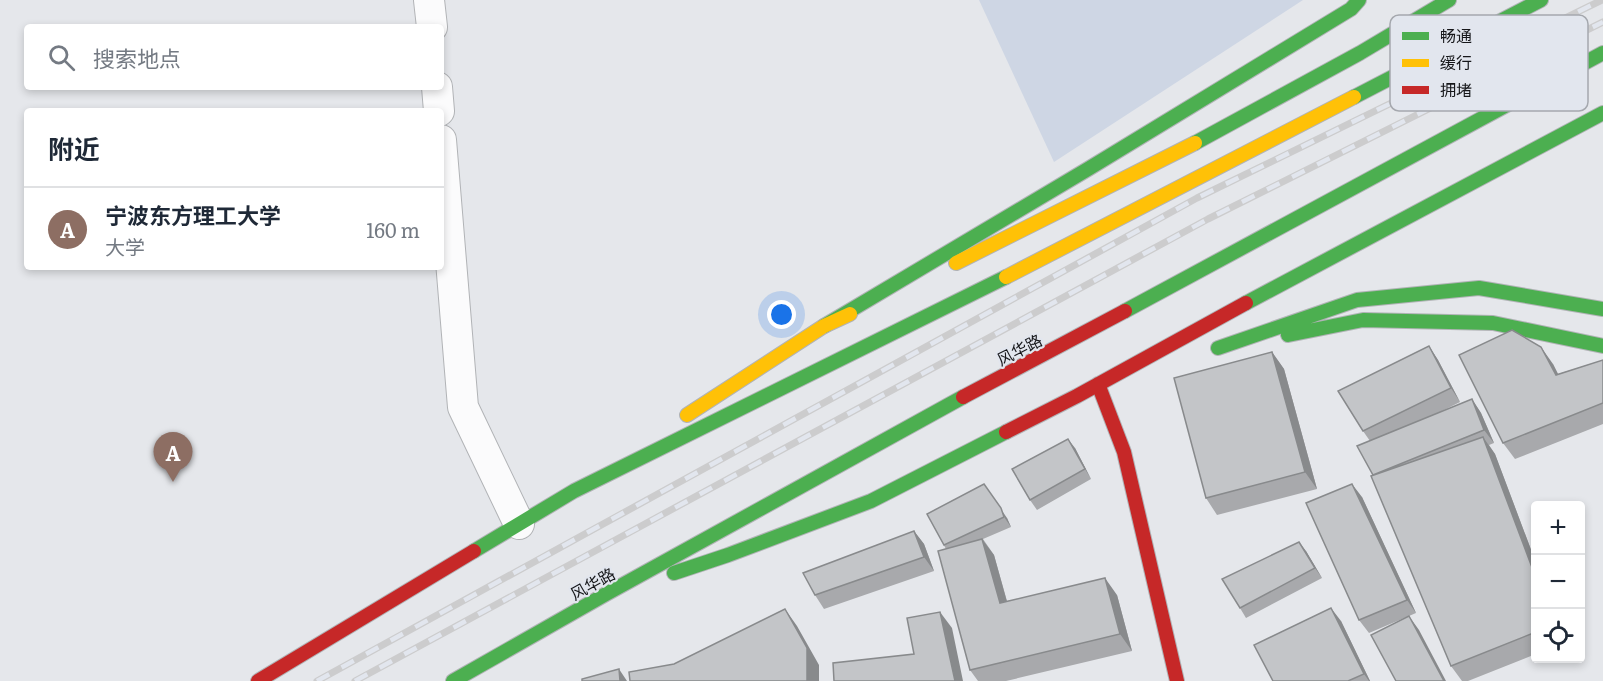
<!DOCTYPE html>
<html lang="zh">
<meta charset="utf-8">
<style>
body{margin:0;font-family:Literata,"Noto Sans SC",serif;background:#f6f6f7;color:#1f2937}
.controls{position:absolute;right:18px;bottom:18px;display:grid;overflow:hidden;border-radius:6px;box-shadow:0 3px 9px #0003}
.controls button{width:54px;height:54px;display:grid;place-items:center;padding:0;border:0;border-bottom:2px solid #e0e1e3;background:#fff;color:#1f2937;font:30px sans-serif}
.you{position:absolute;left:782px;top:315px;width:21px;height:21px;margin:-15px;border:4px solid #fff;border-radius:50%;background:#1a73e8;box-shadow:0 0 0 9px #1a73e833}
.badge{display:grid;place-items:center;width:39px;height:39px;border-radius:50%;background:#5e6063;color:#fff;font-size:20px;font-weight:700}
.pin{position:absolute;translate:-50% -50px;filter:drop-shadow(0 2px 3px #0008)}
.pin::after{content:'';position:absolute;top:32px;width:21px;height:18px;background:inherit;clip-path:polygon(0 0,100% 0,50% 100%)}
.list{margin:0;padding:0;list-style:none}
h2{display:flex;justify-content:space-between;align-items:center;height:78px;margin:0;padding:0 24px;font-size:26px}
h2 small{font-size:20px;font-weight:400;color:#747a83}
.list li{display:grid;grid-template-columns:39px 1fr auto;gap:18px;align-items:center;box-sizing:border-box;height:84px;padding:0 24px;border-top:2px solid #e0e1e3}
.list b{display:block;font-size:22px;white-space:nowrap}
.list p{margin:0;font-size:20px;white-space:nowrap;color:#747a83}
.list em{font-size:20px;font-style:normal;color:#747a83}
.icon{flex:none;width:33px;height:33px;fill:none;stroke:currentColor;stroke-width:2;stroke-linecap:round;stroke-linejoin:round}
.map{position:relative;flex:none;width:1603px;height:681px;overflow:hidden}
.search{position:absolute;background:#fff;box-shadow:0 3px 9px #0003;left:24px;top:24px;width:420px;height:66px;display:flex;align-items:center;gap:15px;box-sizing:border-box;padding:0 21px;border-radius:6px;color:#747a83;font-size:22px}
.panel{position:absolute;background:#fff;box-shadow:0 3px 9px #0003;left:24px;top:108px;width:420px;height:162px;border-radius:6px}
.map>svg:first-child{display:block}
.green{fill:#ced6e4}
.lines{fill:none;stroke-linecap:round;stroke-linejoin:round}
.street-casing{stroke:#b1b3b6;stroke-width:32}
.fast-casing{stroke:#b1b3b6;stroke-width:16}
.slow-casing{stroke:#b1b3b6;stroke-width:16}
.jam-casing{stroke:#b1b3b6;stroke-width:16}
.street{stroke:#fbfbfc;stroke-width:30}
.fast{stroke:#4caf50;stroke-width:14}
.slow{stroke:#ffc107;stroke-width:14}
.jam{stroke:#c62828;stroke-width:14}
.rail-casing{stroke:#cccccd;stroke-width:7}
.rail{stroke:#e2e6ee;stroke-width:4.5;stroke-dasharray:14;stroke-linecap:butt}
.wall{fill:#a8a9ac}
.shaded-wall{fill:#888a8c}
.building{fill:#c3c5c8;stroke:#888a8c;stroke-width:1.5}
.labels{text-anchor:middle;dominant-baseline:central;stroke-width:4.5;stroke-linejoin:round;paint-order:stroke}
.street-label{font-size:16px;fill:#16171a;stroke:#e2e6ee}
.key{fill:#e2e6ee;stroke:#a5a8ae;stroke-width:1.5}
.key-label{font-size:16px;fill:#16171a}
</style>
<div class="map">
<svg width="1603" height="681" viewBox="0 0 1603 681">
<rect width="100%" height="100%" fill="#e5e7eb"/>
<path class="green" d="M979,0H1303L1054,162Z"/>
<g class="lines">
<defs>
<path id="street" d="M429,0L432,27
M437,87L439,111
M441,140L463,407L519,524"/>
<path id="fast" d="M1354,97L1541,0
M1195,143L1360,53L1449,0
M1246,303L1603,113
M1125,311L1603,53
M824,326L1088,169L1351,9L1359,0
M1288,335L1363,320L1493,323L1603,346
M1218,348L1357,300L1479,288L1603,309
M474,551L574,491L1006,277
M674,573L728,555L871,501L1006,432
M453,681L606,594L963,397"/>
<path id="slow" d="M956,263L1195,143
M1006,277L1354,97
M687,415L824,326L850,314"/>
<path id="jam" d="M1098,384L1124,452L1177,681
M963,397L1125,311
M1006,432L1077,396L1246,303
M258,681L474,551"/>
</defs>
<use href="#street" class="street-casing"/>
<use href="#fast" class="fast-casing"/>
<use href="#slow" class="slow-casing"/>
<use href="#jam" class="jam-casing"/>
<use href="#street" class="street"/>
<use href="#fast" class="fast"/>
<use href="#slow" class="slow"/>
<use href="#jam" class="jam"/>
<defs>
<path id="rail" d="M317,681L1197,198L1602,0
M355,681L1208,219L1603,22"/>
</defs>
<use href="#rail" class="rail-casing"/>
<use href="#rail" class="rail"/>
</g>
<path class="wall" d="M1429,346L1438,360L1460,402L1432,416L1472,399L1481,413L1494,443L1489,445L1495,454L1536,563V654L1468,681H1462L1451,666L1373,475L1370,441L1363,431Z
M1272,352L1284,369L1317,489L1217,515L1206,498Z
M1603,360V424L1515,459L1503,443L1553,364L1558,374Z
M1075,448L1091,479L1037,510L1030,500Z
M1362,497L1416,613L1369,633L1359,620Z
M927,514L1007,518L1011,527L983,539L994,555L1007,601L1117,595L1132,651L1006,681H978L970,670L946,549Z
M914,531L924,544L934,571L824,609L815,595Z
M1306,551L1322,578L1246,618L1240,608Z
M1341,621L1370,681H1273Z"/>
<path class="shaded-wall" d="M1429,346L1438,360L1460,402L1451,388Z
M1541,347L1553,364L1567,392L1556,375Z
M1272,352L1284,369L1317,489L1305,472Z
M1472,399L1481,413L1494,443L1484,430Z
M1483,437L1495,454L1536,563V578Z
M1068,439L1075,448L1091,479L1085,469Z
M984,484L1007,518L1011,527L1004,517Z
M1352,484L1362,497L1416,613L1407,600Z
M914,531L924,544L934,571L924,557Z
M982,539L994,555L1012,620L1000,603Z
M1299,542L1306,551L1322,578L1315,568Z
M1105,578L1117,595L1132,651L1120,634Z
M1331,608L1341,621L1370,681H1369L1364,674Z
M785,609L797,626L819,665V681H807Z
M940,612L952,628L963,681H955Z
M1409,616L1419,630L1446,681H1444Z
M619,669L627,681H620Z"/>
<path class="building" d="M1512,330L1541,347L1556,375L1603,360V403L1503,443L1459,355Z
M1429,346L1451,388L1363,431L1338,391Z
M1272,352L1305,472L1206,498L1174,378Z
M1472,399L1484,430L1373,475L1357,446Z
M1483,437L1536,578V632L1451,666L1371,476Z
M1068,439L1085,469L1030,500L1012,469Z
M984,484L1001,508L1004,517L944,545L927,514Z
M1352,484L1407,600L1359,620L1306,503Z
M914,531L924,557L815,595L803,573Z
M982,539L1000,603L1105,578L1120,634L970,670L938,551Z
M1299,542L1315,568L1240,608L1222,579Z
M1331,608L1364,674L1348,681H1273L1254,645Z
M785,609L807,648V681H630L629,672L674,664Z
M940,612L955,681H834L833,663L914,654L907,618Z
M1409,616L1444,681H1396L1371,635Z
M619,669L620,681H582V679Z"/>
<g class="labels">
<g class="street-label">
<text transform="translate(1019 349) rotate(-27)">风华路</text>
<text transform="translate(592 583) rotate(-29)">风华路</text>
</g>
</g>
<rect x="1390" y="15" width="198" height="96" rx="9" class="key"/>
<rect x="1402" y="32" width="27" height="8" fill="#4caf50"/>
<rect x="1402" y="59" width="27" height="8" fill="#ffc107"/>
<rect x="1402" y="86" width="27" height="8" fill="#c62828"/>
<g class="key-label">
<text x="1440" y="42">畅通</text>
<text x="1440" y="69">缓行</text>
<text x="1440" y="96">拥堵</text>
</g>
</svg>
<div class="controls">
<button>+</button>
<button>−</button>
<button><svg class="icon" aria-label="locate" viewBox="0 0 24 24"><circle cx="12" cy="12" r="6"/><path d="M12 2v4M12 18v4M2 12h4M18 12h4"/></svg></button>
</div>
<div class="you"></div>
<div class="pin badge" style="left:173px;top:482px;background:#8d6e63">A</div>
<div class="search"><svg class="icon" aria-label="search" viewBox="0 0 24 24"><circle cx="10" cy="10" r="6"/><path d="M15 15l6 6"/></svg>搜索地点</div>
<section class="panel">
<h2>附近<small></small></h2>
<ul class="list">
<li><span class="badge" style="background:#8d6e63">A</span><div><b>宁波东方理工大学</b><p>大学</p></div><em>160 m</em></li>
</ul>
</section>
</div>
